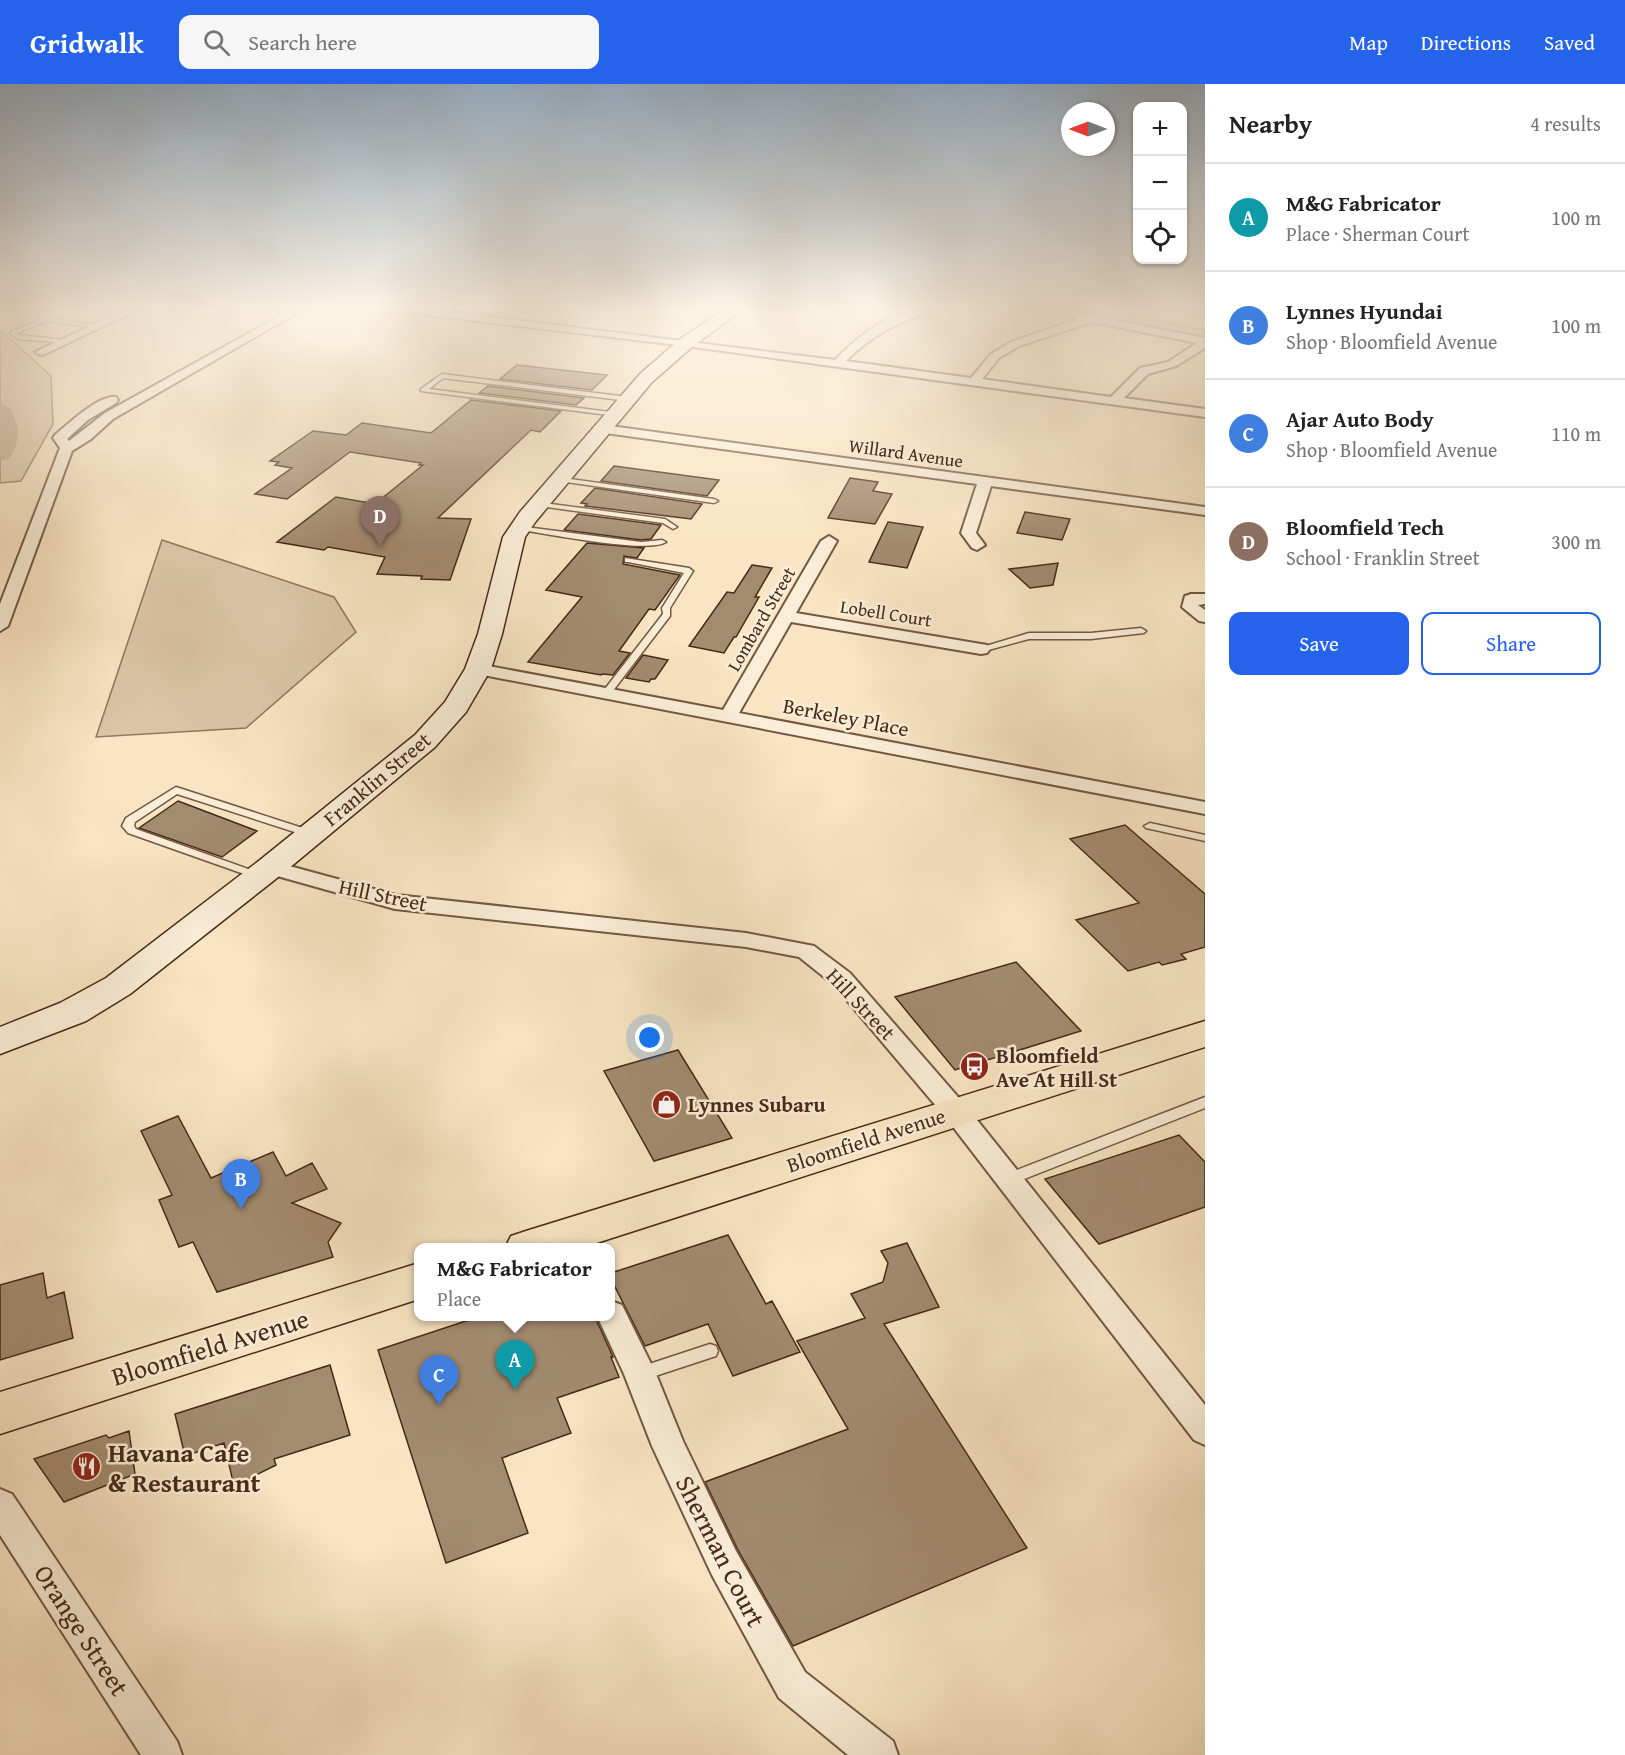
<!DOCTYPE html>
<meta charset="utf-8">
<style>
body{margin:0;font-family:"Gentium Book Plus",serif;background:#f6f6f6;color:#222}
.controls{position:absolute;right:18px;top:18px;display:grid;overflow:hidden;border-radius:12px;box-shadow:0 2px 4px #0004}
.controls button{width:54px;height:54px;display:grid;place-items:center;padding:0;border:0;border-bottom:2px solid #e0e0e0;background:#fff;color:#222;font:30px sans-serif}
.compass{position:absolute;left:1061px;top:18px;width:54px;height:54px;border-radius:50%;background:#fff;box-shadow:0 2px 4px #0004;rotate:270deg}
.you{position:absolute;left:650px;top:954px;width:21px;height:21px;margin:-15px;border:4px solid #fff;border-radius:50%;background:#1a73e8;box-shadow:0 0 0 9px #1a73e833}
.badge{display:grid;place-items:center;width:39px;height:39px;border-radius:50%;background:#2563eb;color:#fff;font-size:20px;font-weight:700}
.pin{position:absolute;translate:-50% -50px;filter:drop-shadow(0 2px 3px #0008)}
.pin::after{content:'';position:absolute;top:32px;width:21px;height:18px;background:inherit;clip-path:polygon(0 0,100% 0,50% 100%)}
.popup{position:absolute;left:414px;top:1159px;width:201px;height:78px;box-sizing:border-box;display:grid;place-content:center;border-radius:12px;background:#fff;filter:drop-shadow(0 2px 4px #0005);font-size:20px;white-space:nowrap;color:#767676}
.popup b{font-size:22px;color:#222}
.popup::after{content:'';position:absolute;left:50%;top:100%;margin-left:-12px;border:12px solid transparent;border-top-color:#fff}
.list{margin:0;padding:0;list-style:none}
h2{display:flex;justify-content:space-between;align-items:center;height:78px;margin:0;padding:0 24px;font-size:26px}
h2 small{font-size:20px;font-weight:400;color:#767676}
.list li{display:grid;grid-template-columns:39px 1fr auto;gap:18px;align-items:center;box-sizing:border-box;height:108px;padding:0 24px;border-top:2px solid #e0e0e0}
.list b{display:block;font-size:22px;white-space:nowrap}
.list p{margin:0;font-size:20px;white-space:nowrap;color:#767676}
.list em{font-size:20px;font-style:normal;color:#767676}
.actions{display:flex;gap:12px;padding:18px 24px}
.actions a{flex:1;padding:14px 0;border:2px solid #2563eb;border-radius:12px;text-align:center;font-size:21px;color:#2563eb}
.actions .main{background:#2563eb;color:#fff}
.icon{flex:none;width:33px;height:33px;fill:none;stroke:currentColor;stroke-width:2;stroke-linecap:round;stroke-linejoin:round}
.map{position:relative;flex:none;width:1205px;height:1671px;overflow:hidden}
header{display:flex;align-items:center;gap:36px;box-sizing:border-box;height:84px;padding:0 30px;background:#2563eb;color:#fff}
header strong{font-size:28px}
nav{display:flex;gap:33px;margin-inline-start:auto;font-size:21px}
.search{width:420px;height:54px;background:#f6f6f6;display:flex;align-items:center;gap:15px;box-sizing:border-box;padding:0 21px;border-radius:12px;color:#767676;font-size:22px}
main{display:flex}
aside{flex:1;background:#fff}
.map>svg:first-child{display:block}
.green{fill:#dbc5a6;stroke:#90775e;stroke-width:1.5}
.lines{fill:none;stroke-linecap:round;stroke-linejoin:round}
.river{fill:#bca589;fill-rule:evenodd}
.building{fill:#a38b70;stroke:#462917;stroke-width:1.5}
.service-casing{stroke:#735842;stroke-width:3}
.minor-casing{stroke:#735842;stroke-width:4}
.secondary-casing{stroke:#462917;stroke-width:3}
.primary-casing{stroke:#462917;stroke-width:3}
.service{fill:#fbeed8;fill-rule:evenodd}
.minor{fill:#fbeed8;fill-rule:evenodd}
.secondary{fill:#fbeed8;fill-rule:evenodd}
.primary{fill:#f9e5c3;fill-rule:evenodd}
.labels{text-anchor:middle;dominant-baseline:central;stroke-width:5;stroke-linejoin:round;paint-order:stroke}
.far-street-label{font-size:18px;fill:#462917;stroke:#fbeed8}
.street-label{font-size:21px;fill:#462917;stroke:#fbeed8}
.poi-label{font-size:21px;font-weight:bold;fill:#462917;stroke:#fbeed8;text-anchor:start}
.near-street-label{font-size:26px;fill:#462917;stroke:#fbeed8}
.near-poi-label{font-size:26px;font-weight:bold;fill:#462917;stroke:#fbeed8;text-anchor:start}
</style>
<header>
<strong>Gridwalk</strong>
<div class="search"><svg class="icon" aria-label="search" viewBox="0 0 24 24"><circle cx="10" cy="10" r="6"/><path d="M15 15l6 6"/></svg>Search here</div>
<nav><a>Map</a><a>Directions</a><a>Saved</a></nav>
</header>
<main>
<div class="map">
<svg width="1205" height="1671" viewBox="0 0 1205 1671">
<rect width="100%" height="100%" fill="#f9e5c3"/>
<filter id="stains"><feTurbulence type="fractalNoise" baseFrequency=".00333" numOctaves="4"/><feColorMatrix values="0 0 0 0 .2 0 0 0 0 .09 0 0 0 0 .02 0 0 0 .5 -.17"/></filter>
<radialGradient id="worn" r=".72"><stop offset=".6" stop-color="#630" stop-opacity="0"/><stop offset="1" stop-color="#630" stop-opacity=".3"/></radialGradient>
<path class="green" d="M1058,226H1106L1205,246V255Z
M0,249H4L51,292L53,340L21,397L0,399Z
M162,456L334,513L356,548L246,644L96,653Z"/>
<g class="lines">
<path class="river" d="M0,320L9,323C20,339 21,358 9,375L0,377Z"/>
</g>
<path class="building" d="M517,281L607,291L592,306L500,295Z
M488,302L584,314L576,321L479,309Z
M471,316L561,327L540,348L531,346L438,434L471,435L450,496L421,495L422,492L377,490L385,473L328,463L324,466L277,458L336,413L375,420L423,381H419L421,379L350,368L287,415L255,410L292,384L275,381L279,378L270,377L313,347L346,351L362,339L431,349Z
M614,382L719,396L707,412L601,397Z
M850,394L878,398L873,407L892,410L875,440L828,434Z
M595,404L702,420L691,435L585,422L587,420L581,419Z
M1025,428L1070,435L1062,456L1017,449Z
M578,430L661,441L651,455L641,456L564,446Z
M888,438L923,443L907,484L869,478Z
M587,459L644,464L637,474L624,472L623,480L680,491L655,526L649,525L619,567L630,569L613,591L602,590L601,591L528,578L582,513L546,506Z
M1058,479L1053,501L1030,504L1009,485Z
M752,481L772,484L755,513H759L736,553H734L724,569L689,562L727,508L734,509Z
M643,571L668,576L655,595H651L649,598L626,594Z
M178,717L257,747L222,773L139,744Z
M1125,741L1205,810V863L1181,870L1186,875L1162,881L1159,878L1128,887L1076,836L1139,819L1070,755Z
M1016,878L1081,947L955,986L895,913Z
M678,966L732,1054L654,1077L604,987Z
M178,1032L211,1094L273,1068L286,1092L312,1079L327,1105L292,1119L341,1139L328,1158L333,1173L217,1208L193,1158L179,1163L159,1116L172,1111L141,1047Z
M1179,1051L1205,1078V1123L1099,1160L1045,1095Z
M728,1151L766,1220L772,1217L800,1268L733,1292L708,1240L645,1262L611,1195V1189Z
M907,1159L939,1223L884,1240L1027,1464L793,1562L738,1466L705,1398L848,1345L797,1257L865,1234L851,1210L883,1198L888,1179L881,1167Z
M43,1189L47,1214L64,1208L73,1254L0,1276V1201Z
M478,1233H595L613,1273H611L619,1293L557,1314L571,1349L502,1374L528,1449L446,1479L378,1266Z
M330,1281L350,1351L274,1375L276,1381L234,1402L224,1359L185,1372L175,1330Z
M129,1347L135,1390L64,1418L34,1375L106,1351L109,1354Z"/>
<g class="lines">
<defs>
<path id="service" d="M20,226H31L47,230L44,233H46L101,242L98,244L47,237L17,249L20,251L63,256L65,259L18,255L11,250V248L41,235L37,233L40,230Z
M442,290L628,313L631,315L628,317L443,294L429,305L618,329L619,330L616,332L421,307V305Z
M556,393L714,415L718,417L714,419L559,397L555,395Z
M536,418L665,435L677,443L673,445L663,439L539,422H536Z
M518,442L641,458L662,456L666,458C648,470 548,450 521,446H518Z
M625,474L689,484L693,487L670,524V532L609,612L606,613L601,610L663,530L662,524L684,489L628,478H625Z
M1141,544L1146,547L1144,549L1091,555H1029L981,568L976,565L1029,549H1091Z
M176,703L315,748L317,750L311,753L307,752L177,710L135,738L134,742L136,745L262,790L264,792L262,794L258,795L128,749L122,742L126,734Z
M1150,739L1205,751V757L1146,744L1144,742Z
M1205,1013V1024L1014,1099L1009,1101L1004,1099L1002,1095L1004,1091Z
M710,1260L716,1262L718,1267L716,1272L640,1297L634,1295L632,1290L634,1285Z"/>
<path id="minor" d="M124,226H137L45,270L41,271L35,268Z
M290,226H302L113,335L91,355L72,367L8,542L0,547V520L60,364L53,354L55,351C68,340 100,310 116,313L118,316L116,319L88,336L67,355L69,357L105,329Z
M406,226H434L835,276C861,249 891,226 930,226L929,228C896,239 871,252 846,277L971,294L991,270L1011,258L1078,235L1042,226H1061L1205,254V264L1176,282L1148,290L1124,314L1205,325V333L686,262L411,229ZM1092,238L1197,259L1168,278L1140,284L1111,313L982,295L999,274L1019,262Z
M603,341L1205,423V431L991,402L976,449L985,461L977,466L972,464L961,449L977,400L598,348L597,345Z
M829,452L837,457L796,529L981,560L987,561L990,565L987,569L981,570L791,538L739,629L1205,718V730L478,590L472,589L469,585L472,581L478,580L723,626L821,457Z
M1191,510H1205V520L1198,521L1205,526V538L1199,537L1182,523L1185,512Z
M271,777L396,811L746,849L814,862L850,889L965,1021L1205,1321V1361L1194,1356L947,1035L834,901L799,873L746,863L395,825L263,788L260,783L263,778Z
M611,1217L622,1221L656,1290L683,1357L736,1467L805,1588L893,1657L898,1671H848L779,1614L712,1491L652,1362L624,1290L597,1232H611Z
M0,1405L12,1410L177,1657L182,1671H141L0,1451Z"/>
<path id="secondary" d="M724,226H742L692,263L652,298L536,437L525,453L502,550L491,585L466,628L435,663L282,790L130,910L86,937L0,970V943L60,919L106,894L260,776L415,651L445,618L465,585L478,550L503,453L520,428L640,290L680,255Z"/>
<path id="primary" d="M1205,937V963L581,1164H505L511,1152L526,1147Z
M419,1179V1215L0,1350V1308Z"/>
</defs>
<use href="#service" class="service-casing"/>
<use href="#minor" class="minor-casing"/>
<use href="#secondary" class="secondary-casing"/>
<use href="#primary" class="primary-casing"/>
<use href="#service" class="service"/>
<use href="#minor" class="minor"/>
<use href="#secondary" class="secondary"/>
<use href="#primary" class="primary"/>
</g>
<linearGradient id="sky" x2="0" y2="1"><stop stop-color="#96aec2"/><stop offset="0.49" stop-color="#fcf3e4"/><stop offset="1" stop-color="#fcf3e4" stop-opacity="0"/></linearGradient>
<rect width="1205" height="460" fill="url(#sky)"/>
<defs>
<symbol id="bus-disc" viewBox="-11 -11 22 22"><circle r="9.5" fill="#8f2418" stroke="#fbeed8"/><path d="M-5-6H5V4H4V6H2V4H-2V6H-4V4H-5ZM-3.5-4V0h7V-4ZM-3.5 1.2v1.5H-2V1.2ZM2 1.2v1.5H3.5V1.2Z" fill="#fff"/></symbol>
<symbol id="shop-disc" viewBox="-11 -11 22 22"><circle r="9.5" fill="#8f2418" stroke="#fbeed8"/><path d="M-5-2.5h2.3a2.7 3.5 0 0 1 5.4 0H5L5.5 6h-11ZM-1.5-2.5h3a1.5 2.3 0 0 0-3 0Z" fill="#fff"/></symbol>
<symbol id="restaurant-disc" viewBox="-11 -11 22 22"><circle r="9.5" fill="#8f2418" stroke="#fbeed8"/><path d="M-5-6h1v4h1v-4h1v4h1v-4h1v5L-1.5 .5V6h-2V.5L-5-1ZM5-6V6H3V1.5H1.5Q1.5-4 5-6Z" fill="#fff"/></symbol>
</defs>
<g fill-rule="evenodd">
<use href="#bus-disc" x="958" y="966" width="33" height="33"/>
<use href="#shop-disc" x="650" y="1004" width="33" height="33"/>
<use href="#restaurant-disc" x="70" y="1366" width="33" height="33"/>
</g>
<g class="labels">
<g class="far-street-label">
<text transform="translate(906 369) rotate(8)">Willard Avenue</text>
<text transform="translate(886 529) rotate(9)">Lobell Court</text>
<text transform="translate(761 535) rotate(-60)">Lombard Street</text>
</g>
<g class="street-label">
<text transform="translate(846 633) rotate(11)">Berkeley Place</text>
<text transform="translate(377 695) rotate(-40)">Franklin Street</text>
<text transform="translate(383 811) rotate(12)">Hill Street</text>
<text transform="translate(861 920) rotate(47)">Hill Street</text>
<text transform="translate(866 1056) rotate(-18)">Bloomfield Avenue</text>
</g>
<g class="poi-label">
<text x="996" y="971">Bloomfield<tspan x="996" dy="24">Ave At Hill St</tspan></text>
<text x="688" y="1020">Lynnes Subaru</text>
</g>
<g class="near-street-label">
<text transform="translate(210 1263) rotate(-17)">Bloomfield Avenue</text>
<text transform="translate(721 1467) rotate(63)">Sherman Court</text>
<text transform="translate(82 1546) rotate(57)">Orange Street</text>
</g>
<g class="near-poi-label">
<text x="108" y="1368">Havana Cafe<tspan x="108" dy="30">&amp; Restaurant</tspan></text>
</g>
</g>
<rect width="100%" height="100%" filter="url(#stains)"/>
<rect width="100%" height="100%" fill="url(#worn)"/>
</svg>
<div class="controls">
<button>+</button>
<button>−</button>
<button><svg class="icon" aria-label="locate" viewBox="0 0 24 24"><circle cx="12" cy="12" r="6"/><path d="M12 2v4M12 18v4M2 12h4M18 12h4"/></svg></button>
</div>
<svg class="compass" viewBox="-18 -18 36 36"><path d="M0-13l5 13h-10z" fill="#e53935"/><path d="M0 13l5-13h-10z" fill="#767676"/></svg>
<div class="you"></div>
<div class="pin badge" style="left:515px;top:1306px;background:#0f9aa8">A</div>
<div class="popup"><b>M&amp;G Fabricator</b>Place</div>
<div class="pin badge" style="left:241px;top:1125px;background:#3f7fe0">B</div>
<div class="pin badge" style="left:439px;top:1321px;background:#3f7fe0">C</div>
<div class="pin badge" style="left:380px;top:462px;background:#8d6e63">D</div>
</div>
<aside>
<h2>Nearby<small>4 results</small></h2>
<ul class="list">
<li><span class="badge" style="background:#0f9aa8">A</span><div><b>M&amp;G Fabricator</b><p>Place · Sherman Court</p></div><em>100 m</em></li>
<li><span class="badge" style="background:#3f7fe0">B</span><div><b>Lynnes Hyundai</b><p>Shop · Bloomfield Avenue</p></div><em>100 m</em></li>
<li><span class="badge" style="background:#3f7fe0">C</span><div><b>Ajar Auto Body</b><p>Shop · Bloomfield Avenue</p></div><em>110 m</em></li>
<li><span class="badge" style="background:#8d6e63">D</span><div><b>Bloomfield Tech</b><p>School · Franklin Street</p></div><em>300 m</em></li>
</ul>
<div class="actions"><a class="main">Save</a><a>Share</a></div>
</aside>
</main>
